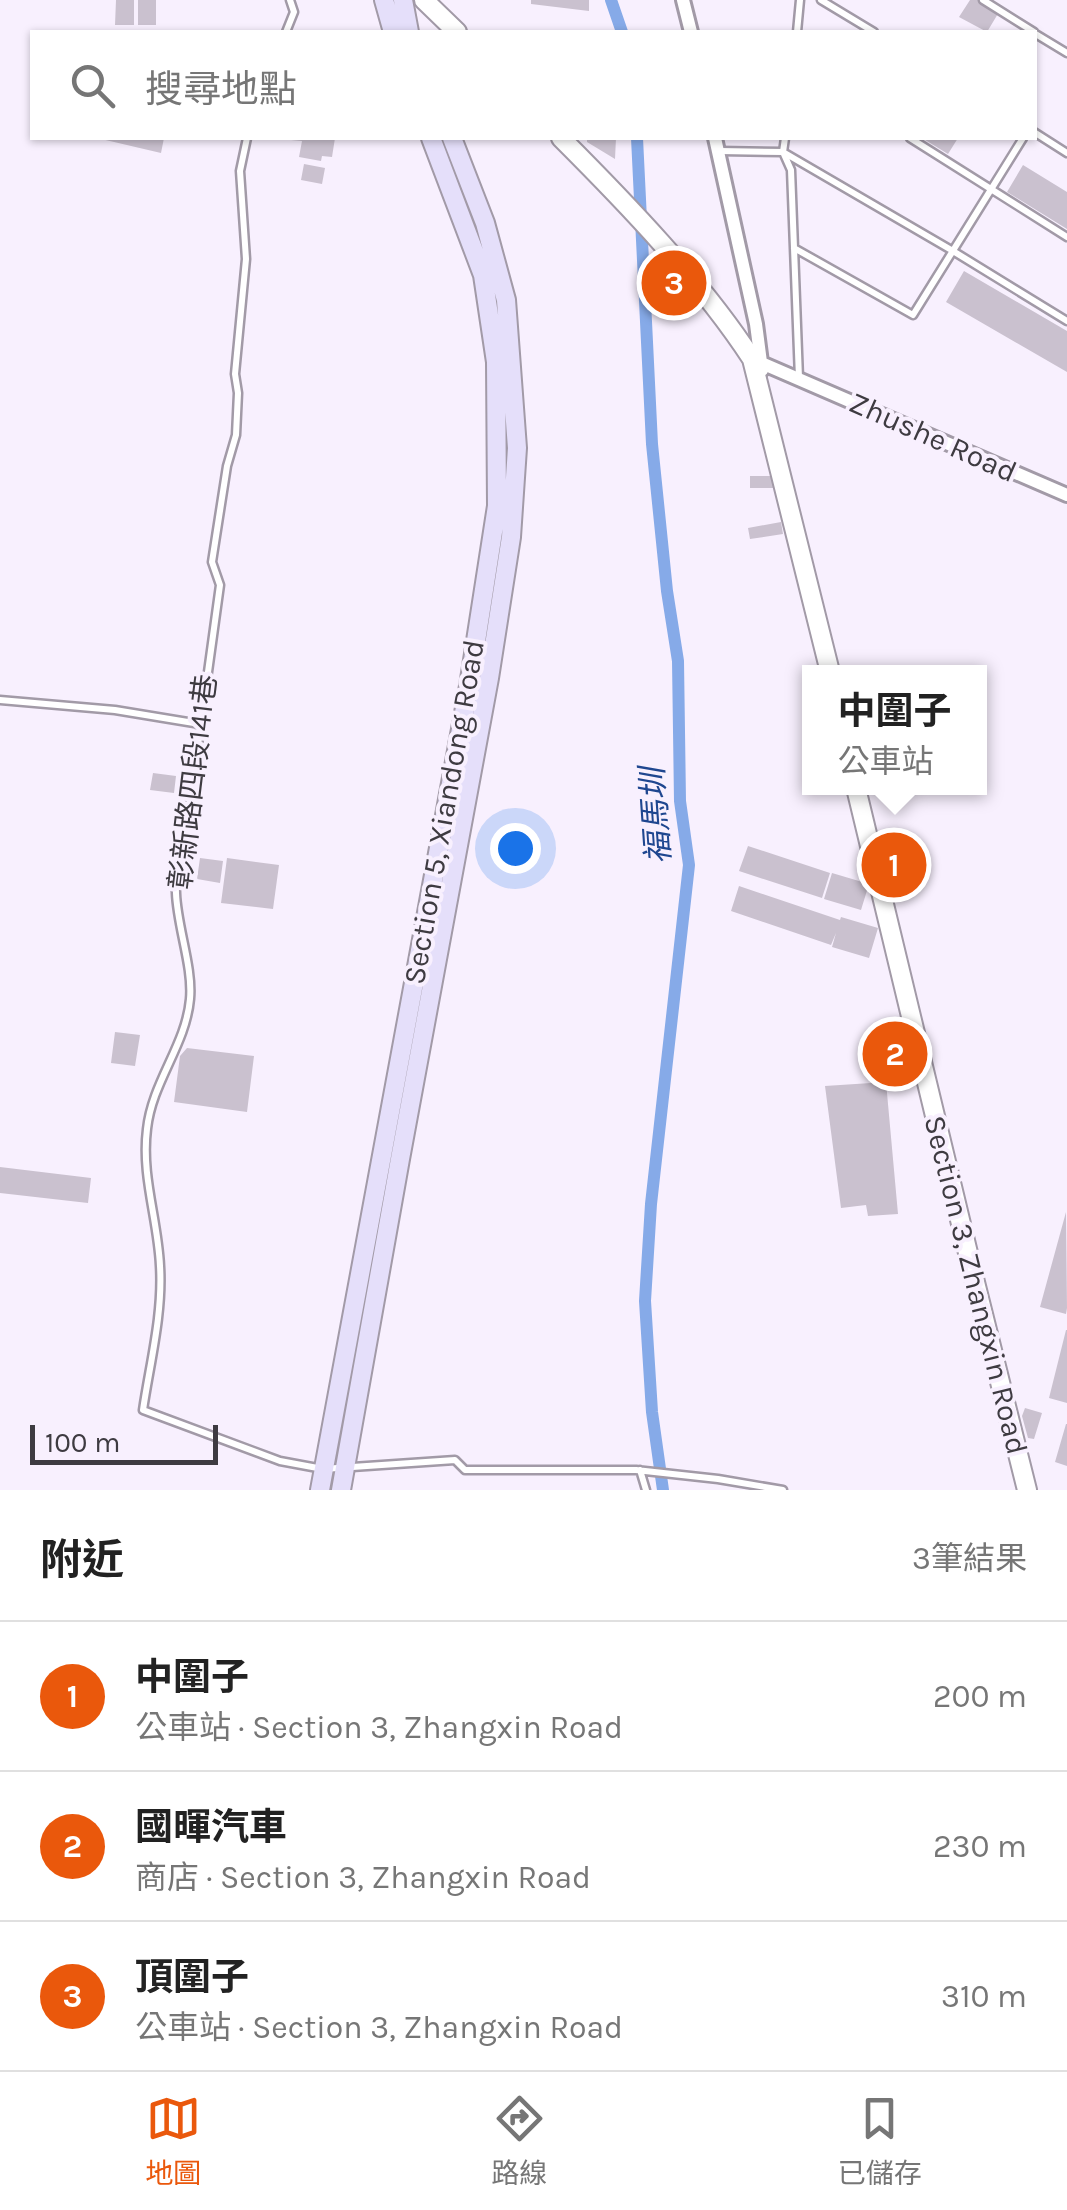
<!DOCTYPE html>
<html lang="zh-TW">
<meta charset="utf-8">
<style>
body{margin:0;font-family:Karla,"Noto Sans TC",sans-serif;background:#f6f6f6;color:#222}
.scale{position:absolute;left:30px;bottom:25px;width:188px;box-sizing:border-box;padding-left:10px;border:5px solid #3e3b41;border-top:0;font-size:28px;line-height:35px;white-space:nowrap;color:#3e3b41;-webkit-text-stroke:8px #f8f0fe;paint-order:stroke}
.you{position:absolute;left:515px;top:848px;width:35px;height:35px;margin:-25px;border:8px solid #fff;border-radius:50%;background:#1a73e8;box-shadow:0 0 0 15px #1a73e833}
.badge{display:grid;place-items:center;width:65px;height:65px;border-radius:50%;background:#ea580c;color:#fff;font-size:32px;font-weight:700}
.pin{position:absolute;translate:-50% -50%;border:5px solid #fff;box-shadow:0 2px 10px #0006}
.popup{position:absolute;left:802px;top:665px;width:185px;height:130px;box-sizing:border-box;display:grid;place-content:center;border-radius:0px;background:#fff;filter:drop-shadow(0 2px 8px #0005);font-size:32px;white-space:nowrap;color:#767676}
.popup b{font-size:38px;color:#222}
.popup::after{content:'';position:absolute;left:50%;top:100%;margin-left:-20px;border:20px solid transparent;border-top-color:#fff}
.list{margin:0;padding:0;list-style:none}
h2{display:flex;justify-content:space-between;align-items:center;height:130px;margin:0;padding:0 40px;font-size:42px}
h2 small{font-size:32px;font-weight:400;color:#767676}
.list li{display:grid;grid-template-columns:65px 1fr auto;gap:30px;align-items:center;box-sizing:border-box;height:150px;padding:0 40px;border-top:2px solid #e0e0e0}
.list b{display:block;font-size:38px;white-space:nowrap}
.list p{margin:0;font-size:32px;white-space:nowrap;color:#767676}
.list em{font-size:32px;font-style:normal;color:#767676}
.icon{flex:none;width:55px;height:55px;fill:none;stroke:currentColor;stroke-width:2;stroke-linecap:round;stroke-linejoin:round}
.map{position:relative;flex:none;width:1067px;height:1490px;overflow:hidden}
.search{position:absolute;background:#fff;box-shadow:0 2px 8px #0004;left:30px;right:30px;top:30px;height:110px;display:flex;align-items:center;gap:25px;box-sizing:border-box;padding:0 35px;border-radius:0px;color:#767676;font-size:38px}
.sheet{height:580px;background:#fff}
nav{display:flex;justify-content:space-around;align-items:center;box-sizing:border-box;height:140px;border-top:2px solid #e0e0e0;background:#fff;font-size:28px;color:#767676}
nav a{display:grid;justify-items:center;gap:5px}
nav .on{color:#ea580c}
.map>svg:first-child{display:block}
.lines{fill:none;stroke-linecap:round;stroke-linejoin:round}
.canal{stroke:#86aae8;stroke-width:12}
.building{fill:#cac1cf}
.service-casing{stroke:#a29aa7;stroke-width:11}
.minor-casing{stroke:#a29aa7;stroke-width:18}
.tertiary-casing{stroke:#a29aa7;stroke-width:22}
.secondary-casing{stroke:#a29aa7;stroke-width:22}
.service{stroke:#fff;stroke-width:6}
.minor{stroke:#fff;stroke-width:12}
.tertiary{stroke:#fff;stroke-width:18}
.secondary{stroke:#e5dffa;stroke-width:18}
.labels{text-anchor:middle;dominant-baseline:central;stroke-width:8;stroke-linejoin:round;paint-order:stroke}
.street-label{font-size:30px;fill:#3e3b41;stroke:#f8f0fe}
.water-label{font-size:32px;font-style:italic;fill:#1f4790;stroke:#f8f0fe}
</style>
<div class="map">
<svg width="1067" height="1490" viewBox="0 0 1067 1490">
<rect width="100%" height="100%" fill="#f8f0fe"/>
<g class="lines">
<path class="canal" d="M611,0L622,32
M637,138L652,444L667,591L678,661L680,801L689,865L651,1204L645,1301L652,1412L663,1490"/>
</g>
<path class="building" d="M116,0H134V25H115Z
M138,0H156V25H138Z
M531,0H589V11L531,4Z
M970,0H980L999,12L987,32L959,17Z
M97,138H164L161,153Z
M291,138H335L332,157L322,156L321,161L299,157L302,141L291,140Z
M587,138H616L615,159L587,142Z
M922,138H958L948,154Z
M304,164L325,168L322,184L301,180Z
M1023,165L1067,192V229L1007,192Z
M964,271L1067,331V372L946,302Z
M750,476H779V488H750Z
M781,522L783,534L750,539L748,528Z
M153,773L176,776L174,793L150,790Z
M748,846L830,873L822,898L739,871Z
M200,858L223,861L220,883L197,879Z
M227,858L279,865L273,909L221,903Z
M832,873L869,884L861,910L824,899Z
M739,886L840,920L841,917L878,928L869,958L832,947L836,933L831,945L731,911Z
M115,1032L140,1035L135,1066L111,1063Z
M187,1048L254,1056L247,1112L174,1102L180,1056Z
M886,1082L898,1214L868,1216L866,1205L841,1208L825,1086Z
M0,1167L91,1178L88,1203L0,1193Z
M1066,1212L1067,1308L1066,1314L1040,1307Z
M1066,1330H1067V1403L1049,1398Z
M1025,1408L1042,1413L1034,1439L1028,1438L1022,1416Z
M1066,1424H1067V1466L1055,1462Z"/>
<g class="lines">
<defs>
<path id="service" d="M821,0L874,32
M983,0L1034,32
M286,32L294,12L290,0
M797,32L800,0
M1034,33L1067,53
M1034,132L1067,153
M247,138L240,171L246,259L235,374L238,393L236,435L227,466L212,562L220,585L188,817C183,841 175,868 176,893C177,926 193,967 190,999C186,1045 152,1082 147,1129C141,1176 158,1220 160,1266C163,1314 150,1363 143,1410L280,1461L323,1469L455,1460L465,1470H636L718,1479L783,1490
M785,138L783,152L791,170L799,378
M910,138L1067,237
M720,151L783,152L953,251L1067,321
M794,248L913,315L1023,138
M0,700L115,710L200,724
M640,1470L646,1490"/>
<path id="minor" d="M683,0L691,32
M715,138L756,324L762,370
M752,359L1067,495"/>
<path id="tertiary" d="M424,0L457,32
M561,138C627,204 701,281 752,359L830,672
M856,788L975,1282L1027,1490"/>
<path id="secondary" d="M384,0L393,32
M403,0L409,32
M320,1490L469,686L497,506L496,362L483,275L431,138
M341,1490L400,1159L489,678L511,537L517,448L506,300L485,223L452,138"/>
</defs>
<use href="#service" class="service-casing"/>
<use href="#minor" class="minor-casing"/>
<use href="#tertiary" class="tertiary-casing"/>
<use href="#secondary" class="secondary-casing"/>
<use href="#service" class="service"/>
<use href="#minor" class="minor"/>
<use href="#tertiary" class="tertiary"/>
<use href="#secondary" class="secondary"/>
</g>
<g class="labels">
<g class="street-label">
<text transform="translate(933 437) rotate(24)">Zhushe Road</text>
<text transform="translate(193 782) rotate(-83)">彰新路四段141巷</text>
<text transform="translate(444 812) rotate(-80)">Section 5, Xiandong Road</text>
<text transform="translate(976 1285) rotate(76)">Section 3, Zhangxin Road</text>
</g>
<g class="water-label">
<text transform="translate(656 816) rotate(-94)">福馬圳</text>
</g>
</g>
</svg>
<div class="scale">100 m</div>
<div class="you"></div>
<div class="pin badge" style="left:894px;top:865px">1</div>
<div class="popup"><b>中圍子</b>公車站</div>
<div class="pin badge" style="left:895px;top:1054px">2</div>
<div class="pin badge" style="left:674px;top:283px">3</div>
<div class="search"><svg class="icon" aria-label="search" viewBox="0 0 24 24"><circle cx="10" cy="10" r="6"/><path d="M15 15l6 6"/></svg>搜尋地點</div>
</div>
<section class="sheet">
<h2>附近<small>3筆結果</small></h2>
<ul class="list">
<li><span class="badge">1</span><div><b>中圍子</b><p>公車站 · Section 3, Zhangxin Road</p></div><em>200 m</em></li>
<li><span class="badge">2</span><div><b>國暉汽車</b><p>商店 · Section 3, Zhangxin Road</p></div><em>230 m</em></li>
<li><span class="badge">3</span><div><b>頂圍子</b><p>公車站 · Section 3, Zhangxin Road</p></div><em>310 m</em></li>
</ul>
</section>
<nav>
<a class="on"><svg class="icon" aria-label="map" viewBox="0 0 24 24"><path d="M3 6l6-2 6 2 6-2v14l-6 2-6-2-6 2zM9 4v14M15 6v14"/></svg>地圖</a>
<a><svg class="icon" aria-label="directions" viewBox="0 0 24 24"><path d="M12 3l9 9-9 9-9-9zM9 14v-3h6M13 9l2 2-2 2"/></svg>路線</a>
<a><svg class="icon" aria-label="saved" viewBox="0 0 24 24"><path d="M7 4h10v16l-5-4-5 4z"/></svg>已儲存</a>
</nav>
